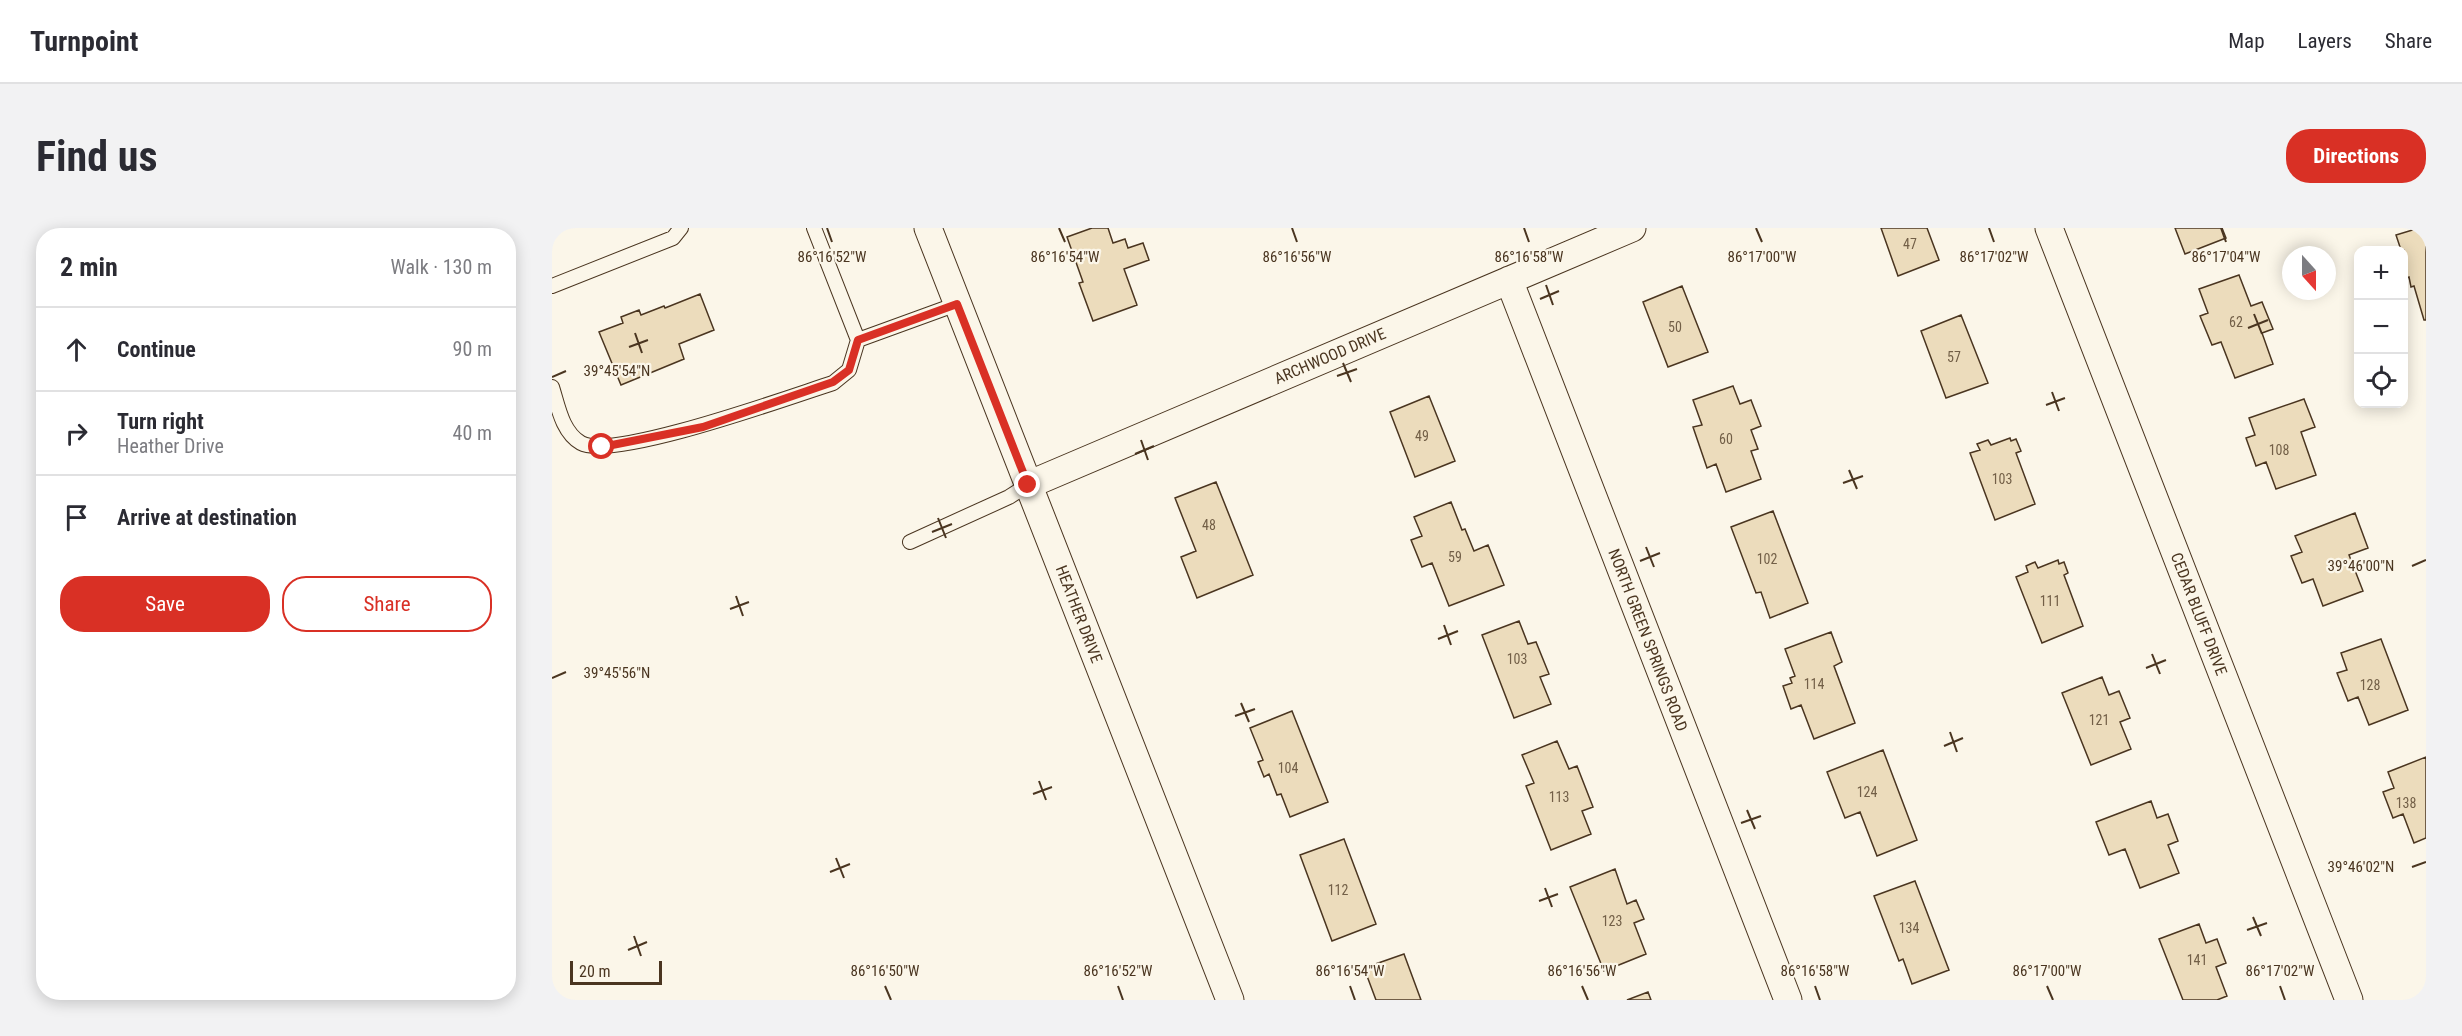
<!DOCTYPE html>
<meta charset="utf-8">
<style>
body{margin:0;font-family:"Roboto Condensed",sans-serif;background:#f2f2f3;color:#2b2b33}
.controls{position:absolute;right:18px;top:18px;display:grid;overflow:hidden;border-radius:12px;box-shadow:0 3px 15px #0003}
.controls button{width:54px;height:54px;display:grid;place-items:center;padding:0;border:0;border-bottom:2px solid #e1e1e2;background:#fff;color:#2b2b33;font:30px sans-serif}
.compass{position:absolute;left:1730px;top:18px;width:54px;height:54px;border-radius:50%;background:#fff;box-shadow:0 3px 15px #0003;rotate:159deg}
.scale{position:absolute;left:18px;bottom:15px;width:92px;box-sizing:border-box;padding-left:6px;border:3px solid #4a3520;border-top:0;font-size:16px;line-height:21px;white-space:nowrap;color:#4a3520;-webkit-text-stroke:4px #fbf6e9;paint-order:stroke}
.stop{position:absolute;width:18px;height:18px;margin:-14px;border:4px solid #d93025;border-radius:50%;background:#fff}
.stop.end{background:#d93025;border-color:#fff;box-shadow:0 2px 6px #0008}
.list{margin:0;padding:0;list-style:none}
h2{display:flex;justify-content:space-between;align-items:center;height:78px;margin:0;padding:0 24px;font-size:26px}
h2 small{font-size:20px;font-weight:400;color:#7c7c81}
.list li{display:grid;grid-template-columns:39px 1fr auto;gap:18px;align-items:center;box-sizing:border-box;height:84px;padding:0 24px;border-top:2px solid #e1e1e2}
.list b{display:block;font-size:22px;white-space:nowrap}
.list p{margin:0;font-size:20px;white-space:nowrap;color:#7c7c81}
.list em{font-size:20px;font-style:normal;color:#7c7c81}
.actions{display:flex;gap:12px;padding:18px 24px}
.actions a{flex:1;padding:14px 0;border:2px solid #d93025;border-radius:24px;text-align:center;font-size:21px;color:#d93025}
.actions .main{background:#d93025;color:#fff}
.icon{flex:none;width:33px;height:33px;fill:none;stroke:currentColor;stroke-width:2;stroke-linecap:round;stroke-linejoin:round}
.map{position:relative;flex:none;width:1874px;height:772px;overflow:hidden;border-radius:24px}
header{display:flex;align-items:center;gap:36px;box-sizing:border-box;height:84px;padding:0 30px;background:#fff;border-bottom:2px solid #e1e1e2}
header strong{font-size:28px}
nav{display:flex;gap:33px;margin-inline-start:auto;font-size:21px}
.intro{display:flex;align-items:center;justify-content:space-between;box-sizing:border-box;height:144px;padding:0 36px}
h1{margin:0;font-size:42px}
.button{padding:15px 27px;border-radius:24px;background:#d93025;color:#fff;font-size:21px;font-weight:700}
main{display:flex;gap:36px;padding:0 36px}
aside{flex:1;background:#fff;border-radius:24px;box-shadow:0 3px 15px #0003}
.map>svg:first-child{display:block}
.building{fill:#ecdcbc;stroke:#4a3520;stroke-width:1.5}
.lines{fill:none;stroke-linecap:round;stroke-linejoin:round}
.service-casing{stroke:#4a3520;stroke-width:16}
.minor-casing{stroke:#4a3520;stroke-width:29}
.service{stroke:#fbf6e9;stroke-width:14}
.minor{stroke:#fbf6e9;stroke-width:27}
.route{stroke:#d93025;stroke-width:8}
.ticks{fill:none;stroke:#4a3520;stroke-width:2}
.labels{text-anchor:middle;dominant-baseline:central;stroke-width:4.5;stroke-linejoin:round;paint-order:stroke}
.number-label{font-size:14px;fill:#725f47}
.street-label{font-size:16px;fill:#4a3520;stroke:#fbf6e9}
.ticks-label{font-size:15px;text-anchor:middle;fill:#4a3520;stroke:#fbf6e9;stroke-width:4.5;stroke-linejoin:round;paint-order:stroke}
</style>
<header>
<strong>Turnpoint</strong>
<nav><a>Map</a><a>Layers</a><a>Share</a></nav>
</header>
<div class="intro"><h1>Find us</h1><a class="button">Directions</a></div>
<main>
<aside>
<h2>2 min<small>Walk · 130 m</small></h2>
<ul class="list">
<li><svg class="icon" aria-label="ahead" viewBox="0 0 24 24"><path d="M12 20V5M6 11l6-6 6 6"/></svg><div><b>Continue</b></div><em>90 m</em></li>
<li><svg class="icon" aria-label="right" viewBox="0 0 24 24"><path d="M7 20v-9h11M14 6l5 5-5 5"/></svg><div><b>Turn right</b><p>Heather Drive</p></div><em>40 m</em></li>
<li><svg class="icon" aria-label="arrive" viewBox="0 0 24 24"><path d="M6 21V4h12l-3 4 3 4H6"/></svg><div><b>Arrive at destination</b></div></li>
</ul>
<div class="actions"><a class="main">Save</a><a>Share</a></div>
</aside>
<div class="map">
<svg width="1874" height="772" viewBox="0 0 1874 772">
<rect width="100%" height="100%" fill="#fbf6e9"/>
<path class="building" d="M540,0H556L561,15L573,11L576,20L591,15L597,32L572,41L585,77L541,93L527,55L531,54L515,9Z
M1329,0H1375L1387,32L1346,48Z
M1623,0H1670L1674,10L1633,26Z
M1867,0H1874V92H1872L1862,58L1859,59L1857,49L1852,51V22H1849L1844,7Z
M1687,47L1699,78L1710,74L1721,101L1710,105L1721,136L1683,150L1669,114L1660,117L1648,88L1656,85L1647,61Z
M1130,58L1156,124L1116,139L1091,74Z
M148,66L162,102L127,116L132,131L69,157L47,104L71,95L69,89L87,82L89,87L112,78L113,80Z
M1409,87L1436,155L1394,170L1369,103Z
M1181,158L1188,176L1199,172L1209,198L1199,202L1206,221L1199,223L1209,251L1174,264L1164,236L1155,240L1141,199L1150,197L1141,172Z
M877,168L903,233L863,249L838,184Z
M1752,171L1763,199L1749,204L1764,247L1724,261L1714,234L1704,238L1694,210L1703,207L1697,190Z
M1458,210L1459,213L1464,211L1469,223L1464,225L1483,276L1443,292L1418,225L1428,222L1425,216L1436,212L1439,217Z
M664,254L701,347L645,370L629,329L644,323L623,270Z
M899,274L910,302L913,301L922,323L936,317L952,357L897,378L880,335L870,339L859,312L870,308L862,289Z
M1221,283L1256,375L1218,390L1209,364L1204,365L1179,299Z
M1803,285L1816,320L1797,327L1811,363L1771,378L1761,351L1750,355L1739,328L1750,324L1743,308Z
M1506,332L1507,336L1512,334L1516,345L1512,347L1531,398L1490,415L1464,349L1476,344L1474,338L1483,334L1486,340Z
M967,393L976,416L984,414L997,446L988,449L999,476L962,490L930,407Z
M1279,404L1290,434L1282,438L1303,495L1262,511L1249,477L1239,481L1231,458L1240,455L1238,450L1243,448L1233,421Z
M1829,411L1856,482L1817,497L1806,469L1796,473L1785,445L1795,442L1789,425Z
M1550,449L1557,467L1567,463L1578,490L1568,494L1579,521L1539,537L1510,465Z
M740,483L776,574L738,589L729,566L725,567L717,546L712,549L706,534L711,532L698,500Z
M1005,513L1017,541L1025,538L1041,579L1030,583L1039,606L999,622L974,558L982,555L970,527Z
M1331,522L1365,612L1325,628L1308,584L1293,590L1275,544Z
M1874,529V610L1862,615L1851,586L1841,590L1831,564L1842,560L1836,544Z
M1599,573L1605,590L1616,586L1626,613L1616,617L1627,645L1588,660L1573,621L1557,627L1544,594Z
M792,611L824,696L780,713L748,627Z
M1063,641L1075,676L1084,672L1092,691L1082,695L1094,726L1052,743L1018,659Z
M1363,653L1397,742L1360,756L1351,731L1347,733L1322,668Z
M1647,696L1654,715L1665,711L1674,735L1664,739L1675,768L1665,772H1631L1607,711Z
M852,726L869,772H824L812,740Z
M1096,764L1099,772H1075Z"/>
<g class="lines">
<defs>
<path id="service" d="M262,0L306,112L405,76
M0,58L121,10L129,0
M0,159C6,178 10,204 29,215C61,233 240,168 281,155L297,142L306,112
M358,314L457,269L476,257"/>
<path id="minor" d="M376,0L678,772
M1497,0L1797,772
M957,52L1236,772
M476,257L1080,0"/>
</defs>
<use href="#service" class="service-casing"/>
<use href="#minor" class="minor-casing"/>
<use href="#service" class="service"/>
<use href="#minor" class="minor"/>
</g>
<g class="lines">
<path class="route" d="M50,219L151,199L281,154L297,142L306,112L405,76L476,257"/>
</g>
<path class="ticks" d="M275,0L280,14M507,0L513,14M740,0L745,14M972,0L977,14M1204,0L1210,14M1437,0L1442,14M1669,0L1674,14M994,57L1001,77M988,71L1007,63M1702,86L1710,106M1696,100L1716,92M83,105L90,125M77,119L96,112M791,135L799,154M785,148L805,141M0,149L14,143M1500,164L1507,183M1494,177L1513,170M589,212L596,232M583,226L602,218M1297,242L1305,261M1291,255L1311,248M386,290L394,310M380,304L400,296M1094,319L1102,339M1088,333L1108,325M1860,338L1874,332M184,368L191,388M178,381L197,374M892,397L899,417M886,411L906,403M1600,426L1608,446M1594,440L1614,432M0,450L14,444M689,475L697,494M683,488L703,481M1398,504L1405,524M1392,518L1411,510M487,553L494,572M481,566L500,559M1195,582L1203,601M1189,595L1209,588M284,630L292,650M1860,639L1874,634M278,644L298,636M993,660L1000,679M987,673L1006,666M1701,689L1709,708M1695,702L1715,695M82,708L89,728M76,722L95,714M333,758L339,772M566,758L571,772M798,758L803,772M1030,758L1036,772M1263,758L1268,772M1495,758L1501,772M1728,758L1733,772"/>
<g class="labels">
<g class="number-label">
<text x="1358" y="16">47</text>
<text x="1684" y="94">62</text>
<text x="1123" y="99">50</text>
<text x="1402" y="129">57</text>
<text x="870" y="208">49</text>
<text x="1174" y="211">60</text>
<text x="1727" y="222">108</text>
<text x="1450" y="251">103</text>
<text x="657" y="297">48</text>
<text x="903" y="329">59</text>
<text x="1215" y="331">102</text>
<text x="1498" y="373">111</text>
<text x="965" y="431">103</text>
<text x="1262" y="456">114</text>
<text x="1818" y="457">128</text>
<text x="1547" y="492">121</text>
<text x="736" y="540">104</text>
<text x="1315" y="564">124</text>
<text x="1007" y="569">113</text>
<text x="1854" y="575">138</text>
<text x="786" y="662">112</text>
<text x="1060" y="693">123</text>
<text x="1357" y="700">134</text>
<text x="1645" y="732">141</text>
</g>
<g class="street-label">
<text transform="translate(778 128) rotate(-23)">ARCHWOOD DRIVE</text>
<text transform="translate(527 386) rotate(69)">HEATHER DRIVE</text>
<text transform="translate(1647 386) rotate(69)">CEDAR BLUFF DRIVE</text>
<text transform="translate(1096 412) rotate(69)">NORTH GREEN SPRINGS ROAD</text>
</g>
</g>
<g class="ticks-label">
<text x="1674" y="34">86°17'04"W</text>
<text x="280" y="34">86°16'52"W</text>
<text x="513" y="34">86°16'54"W</text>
<text x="745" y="34">86°16'56"W</text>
<text x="977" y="34">86°16'58"W</text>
<text x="1210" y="34">86°17'00"W</text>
<text x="1442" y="34">86°17'02"W</text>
<text x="65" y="148">39°45'54"N</text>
<text x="1809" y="343">39°46'00"N</text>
<text x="65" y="450">39°45'56"N</text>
<text x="1809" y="644">39°46'02"N</text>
<text x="333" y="748">86°16'50"W</text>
<text x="566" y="748">86°16'52"W</text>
<text x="798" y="748">86°16'54"W</text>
<text x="1030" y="748">86°16'56"W</text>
<text x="1263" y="748">86°16'58"W</text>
<text x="1495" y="748">86°17'00"W</text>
<text x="1728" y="748">86°17'02"W</text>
</g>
</svg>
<div class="controls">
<button>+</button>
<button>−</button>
<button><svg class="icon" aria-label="locate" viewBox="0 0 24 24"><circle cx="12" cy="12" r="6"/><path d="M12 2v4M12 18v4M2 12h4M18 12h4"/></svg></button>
</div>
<svg class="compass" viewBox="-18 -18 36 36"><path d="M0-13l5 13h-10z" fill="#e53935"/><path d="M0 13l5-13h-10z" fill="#7c7c81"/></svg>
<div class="scale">20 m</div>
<div class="stop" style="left:50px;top:219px"></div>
<div class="stop end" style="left:476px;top:257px"></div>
</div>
</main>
